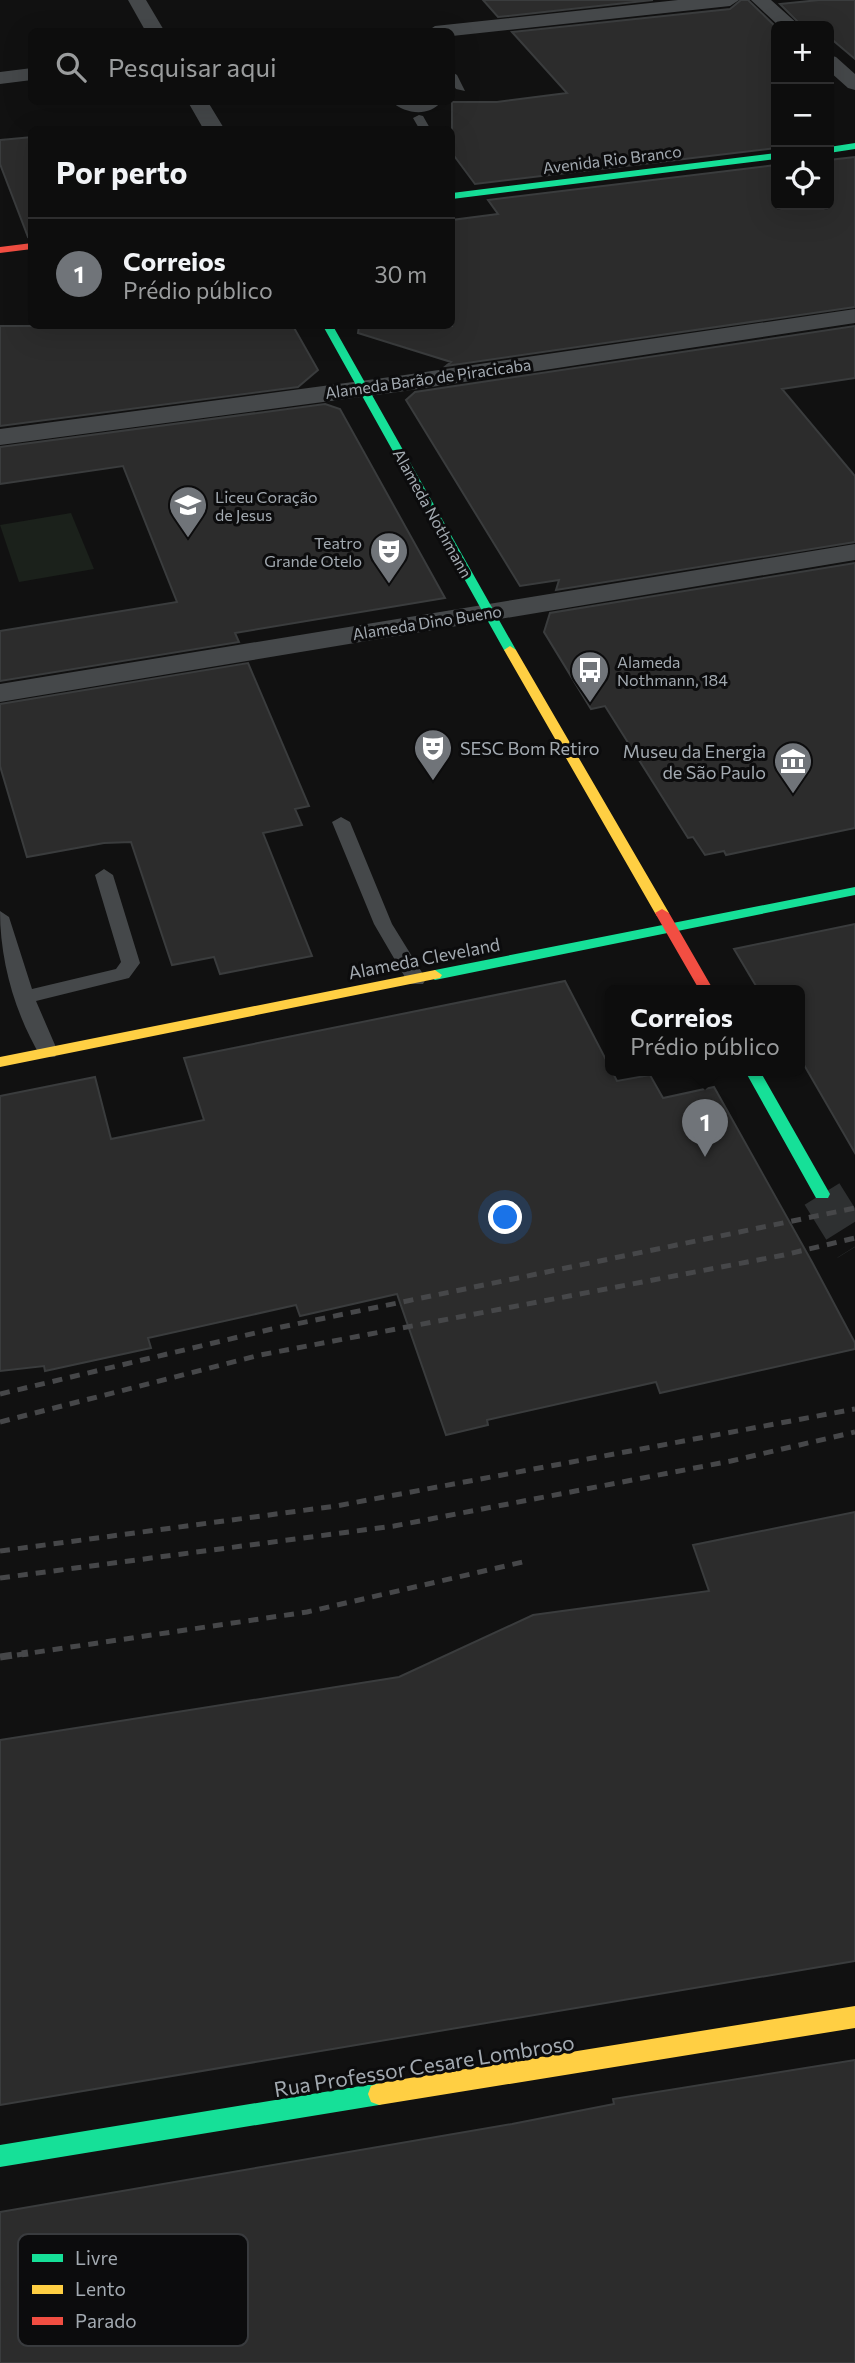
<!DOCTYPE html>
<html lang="pt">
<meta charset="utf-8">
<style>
body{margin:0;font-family:Commissioner,sans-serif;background:#1b1b1b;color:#f1f3f6}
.controls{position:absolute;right:21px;top:21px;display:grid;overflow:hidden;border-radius:10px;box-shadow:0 7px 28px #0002}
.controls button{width:63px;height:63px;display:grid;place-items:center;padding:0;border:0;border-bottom:2px solid #2d2d2e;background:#0d0d0d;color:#f1f3f6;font:35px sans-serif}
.you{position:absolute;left:506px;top:1218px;width:24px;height:24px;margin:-18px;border:5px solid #fff;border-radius:50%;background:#1a73e8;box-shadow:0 0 0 10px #1a73e833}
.badge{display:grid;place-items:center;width:46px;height:46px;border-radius:50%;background:#707479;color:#fff;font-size:23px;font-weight:700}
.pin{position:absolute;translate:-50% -58px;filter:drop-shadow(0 2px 4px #0008)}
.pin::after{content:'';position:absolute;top:37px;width:24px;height:21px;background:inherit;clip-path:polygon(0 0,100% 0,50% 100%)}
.popup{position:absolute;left:605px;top:985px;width:200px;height:91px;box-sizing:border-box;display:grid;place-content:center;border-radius:10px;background:#0d0d0d;filter:drop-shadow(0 2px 5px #0005);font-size:23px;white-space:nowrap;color:#9a9c9d}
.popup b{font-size:26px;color:#f1f3f6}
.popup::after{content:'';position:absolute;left:50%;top:100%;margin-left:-14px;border:14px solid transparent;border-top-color:#0d0d0d}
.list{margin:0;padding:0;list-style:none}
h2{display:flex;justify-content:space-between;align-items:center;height:91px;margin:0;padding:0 28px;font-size:30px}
h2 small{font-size:23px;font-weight:400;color:#9a9c9d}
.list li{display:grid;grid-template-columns:46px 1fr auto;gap:21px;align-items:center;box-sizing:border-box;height:112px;padding:0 28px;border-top:2px solid #2d2d2e}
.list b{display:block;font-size:26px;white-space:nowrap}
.list p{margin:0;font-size:23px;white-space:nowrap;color:#9a9c9d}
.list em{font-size:23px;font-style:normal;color:#9a9c9d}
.icon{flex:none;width:38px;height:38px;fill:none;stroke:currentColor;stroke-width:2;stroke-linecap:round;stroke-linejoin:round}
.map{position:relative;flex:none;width:855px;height:2363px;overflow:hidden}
.search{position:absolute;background:#0d0d0d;box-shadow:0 7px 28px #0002;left:28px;top:28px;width:427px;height:77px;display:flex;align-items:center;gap:18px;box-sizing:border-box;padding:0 24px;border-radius:10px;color:#9a9c9d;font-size:26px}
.panel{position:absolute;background:#0d0d0d;box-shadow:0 7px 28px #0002;left:28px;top:126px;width:427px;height:203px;border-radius:10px}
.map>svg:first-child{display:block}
.green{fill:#1b211b}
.building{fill:#2c2c2c;stroke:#3a3c3d;stroke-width:2}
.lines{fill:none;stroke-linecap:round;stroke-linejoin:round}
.secondary-tunnel{stroke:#2e3031;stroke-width:41;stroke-dasharray:41 21;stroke-linecap:butt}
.lane{fill:#45484a;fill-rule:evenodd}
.street{fill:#45484a;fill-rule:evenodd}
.fast{fill:#16e098;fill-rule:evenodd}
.slow{fill:#ffcf43;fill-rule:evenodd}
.jam{fill:#f24e42;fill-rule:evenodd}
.rail-far1{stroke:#464749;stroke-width:5;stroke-dasharray:10 8;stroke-linecap:butt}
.rail{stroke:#464749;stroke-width:7;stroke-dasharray:12 10;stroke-linecap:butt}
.labels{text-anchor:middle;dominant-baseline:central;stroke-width:6;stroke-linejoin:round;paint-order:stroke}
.far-street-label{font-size:16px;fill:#a3aab1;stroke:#0c0c0d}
.far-poi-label{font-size:16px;fill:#a3aab1;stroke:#0c0c0d;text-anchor:start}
.poi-label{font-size:18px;fill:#a3aab1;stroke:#0c0c0d;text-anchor:start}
.street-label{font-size:18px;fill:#a3aab1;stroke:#0c0c0d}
.near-street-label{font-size:21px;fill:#a3aab1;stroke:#0c0c0d}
.key{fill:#0c0c0d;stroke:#393b3e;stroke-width:2}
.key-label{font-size:19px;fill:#a3aab1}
</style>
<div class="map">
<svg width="855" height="2363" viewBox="0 0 855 2363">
<rect width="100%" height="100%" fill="#111"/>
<path class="green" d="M71,513L94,569L19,582L0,525Z"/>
<path class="building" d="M483,0H653L498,17Z
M741,0H748L776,27V148L475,184L452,153V102H497L567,93L512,32L730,9Z
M819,0H855V59L829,37V26H802L780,4Z
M32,137V236L28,237L0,164V140Z
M855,157V307L446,366L451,362L358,333L359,326H452V220L498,214L488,200L776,165V205H829V160Z
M0,326H293L318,370L298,387L0,426Z
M855,326V378L782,389L855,476V542L556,590L559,580L520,586L406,400L415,392Z
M325,404L340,409L445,598L235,633L239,642L0,681V631L177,602L123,466L0,484V447Z
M855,563V828L726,855L724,851L705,855L693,837L688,838L605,706L591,709L544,632L550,613Z
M248,663L309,806L295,809L302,825L263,833L312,956L220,974L214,957L172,965L131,842L104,843L27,857L0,766V704Z
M855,924V1153L800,1058V991H759L734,949Z
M565,981L617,1081L650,1075L663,1098L714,1087L812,1262L855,1343V1349L660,1393L656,1382L487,1420L488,1425L446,1435L397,1294L300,1316L296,1305L148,1338L151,1348L45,1371L44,1366L0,1371V1096L95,1077L111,1139L204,1120L184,1058Z
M855,1512V1961L0,2105V1740L399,1677L533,1615L709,1591L693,1545Z
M855,2060V2363H0V2212L512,2124L614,2104L613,2099Z"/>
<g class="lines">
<path class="secondary-tunnel" d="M822,1194L855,1247"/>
<path class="lane" d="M452,72L457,75L465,91L456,89L452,83Z
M392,102L418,105L441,102C429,117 405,114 392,102Z
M419,115L423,116L431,130H420L413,118Z
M341,817L350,822L392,924L426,979L423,984H409L374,924L332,822Z
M104,869L113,875L140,963L129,978L36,1001L58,1052L55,1057H41C15,1014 0,961 0,911L9,917L32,989L116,969L121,962L95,875Z"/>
<path class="street" d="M128,0H146L165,32H146Z
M678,0H739L730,6L452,36V32H426L435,26Z
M751,0H771L800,26H779Z
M829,55L836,57L855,74V90L848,88L829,71Z
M32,68V80L0,84V72Z
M188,102H208L225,130H204Z
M855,309V323L398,392L0,445V429L398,376Z
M855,544V560L0,702V684Z"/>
<path class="fast" d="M855,143V149L829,153V147Z
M776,153V159L452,199V193Z
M323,326H333L516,650L514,653L510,654L504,650Z
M855,887V895L435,980L428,975L435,970Z
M745,1071H760L830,1194L828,1198H816Z
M379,2083L387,2086L390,2094L387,2102L379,2105L0,2167V2145Z"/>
<path class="slow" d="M510,646L516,650L669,913L667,916H657L655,913L504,650Z
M435,970L442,975L440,978L0,1067V1057Z
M855,2006V2028L379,2105L371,2102L368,2094L371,2086L379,2083Z"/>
<path class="jam" d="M32,243V249L0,253V247Z
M662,909L669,913L714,991H700L655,913Z"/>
<path class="rail-far1" d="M0,1394L272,1329L855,1208
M0,1422L260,1355L784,1255L855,1238
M0,1551L336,1506L855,1409
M0,1578L394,1526L731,1461L855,1432
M17,1655L307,1612L527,1561"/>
<path class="rail" d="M0,1657L28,1653"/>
</g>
<defs>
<symbol id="school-pin" viewBox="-11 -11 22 30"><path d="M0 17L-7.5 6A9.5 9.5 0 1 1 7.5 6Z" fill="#707479" stroke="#0c0c0d"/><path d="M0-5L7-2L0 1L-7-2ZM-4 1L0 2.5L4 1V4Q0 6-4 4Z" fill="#fff"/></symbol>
<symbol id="theatre-pin" viewBox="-11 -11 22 30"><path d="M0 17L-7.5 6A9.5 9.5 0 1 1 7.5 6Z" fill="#707479" stroke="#0c0c0d"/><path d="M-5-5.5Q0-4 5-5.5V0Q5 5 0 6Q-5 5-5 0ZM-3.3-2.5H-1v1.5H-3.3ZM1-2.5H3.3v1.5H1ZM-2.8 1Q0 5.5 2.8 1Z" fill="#fff"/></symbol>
<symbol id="bus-pin" viewBox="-11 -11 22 30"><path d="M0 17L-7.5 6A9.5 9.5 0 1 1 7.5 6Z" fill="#707479" stroke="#0c0c0d"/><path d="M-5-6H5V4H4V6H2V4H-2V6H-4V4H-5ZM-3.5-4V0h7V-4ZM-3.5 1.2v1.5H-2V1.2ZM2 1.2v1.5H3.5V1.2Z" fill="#fff"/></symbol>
<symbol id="museum-pin" viewBox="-11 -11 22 30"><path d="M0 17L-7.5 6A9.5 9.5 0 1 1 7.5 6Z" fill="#707479" stroke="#0c0c0d"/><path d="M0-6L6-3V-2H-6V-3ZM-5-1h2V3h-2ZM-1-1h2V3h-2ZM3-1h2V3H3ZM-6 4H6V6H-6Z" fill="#fff"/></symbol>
</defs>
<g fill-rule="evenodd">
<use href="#school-pin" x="166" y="483" width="44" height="60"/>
<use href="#theatre-pin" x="367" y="529" width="44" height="60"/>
<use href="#bus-pin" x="568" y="648" width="44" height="60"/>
<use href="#theatre-pin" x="411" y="726" width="44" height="60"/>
<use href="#museum-pin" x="771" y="739" width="44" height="60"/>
</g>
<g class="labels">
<g class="far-street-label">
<text transform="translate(612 159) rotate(-7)">Avenida Rio Branco</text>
<text transform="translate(428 378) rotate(-8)">Alameda Barão de Piracicaba</text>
<text transform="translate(433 513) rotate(61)">Alameda Nothmann</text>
<text transform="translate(427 622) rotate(-9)">Alameda Dino Bueno</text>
</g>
<g class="far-poi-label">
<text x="215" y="496">Liceu Coração<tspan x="215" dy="18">de Jesus</tspan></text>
<text x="362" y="542" text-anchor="end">Teatro<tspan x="362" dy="18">Grande Otelo</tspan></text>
<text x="617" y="661">Alameda<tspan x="617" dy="18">Nothmann, 184</tspan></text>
</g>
<g class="poi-label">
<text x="460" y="748">SESC Bom Retiro</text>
<text x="766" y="751" text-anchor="end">Museu da Energia<tspan x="766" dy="21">de São Paulo</tspan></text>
</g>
<g class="street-label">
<text transform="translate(424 958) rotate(-11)">Alameda Cleveland</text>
</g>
<g class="near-street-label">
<text transform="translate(424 2065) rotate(-9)">Rua Professor Cesare Lombroso</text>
</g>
</g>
<rect x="18" y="2234" width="230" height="112" rx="10" class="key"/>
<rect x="32" y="2254" width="31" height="8" fill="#16e098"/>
<rect x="32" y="2285" width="31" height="9" fill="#ffcf43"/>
<rect x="32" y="2317" width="31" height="8" fill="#f24e42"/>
<g class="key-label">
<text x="75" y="2265">Livre</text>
<text x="75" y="2296">Lento</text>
<text x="75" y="2328">Parado</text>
</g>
</svg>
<div class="controls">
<button>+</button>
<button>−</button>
<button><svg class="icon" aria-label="locate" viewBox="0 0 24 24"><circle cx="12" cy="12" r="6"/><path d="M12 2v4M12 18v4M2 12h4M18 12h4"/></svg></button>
</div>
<div class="you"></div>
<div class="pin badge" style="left:705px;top:1157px">1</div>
<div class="popup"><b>Correios</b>Prédio público</div>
<div class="search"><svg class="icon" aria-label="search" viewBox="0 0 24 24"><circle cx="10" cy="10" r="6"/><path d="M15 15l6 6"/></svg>Pesquisar aqui</div>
<section class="panel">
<h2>Por perto<small></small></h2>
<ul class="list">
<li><span class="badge">1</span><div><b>Correios</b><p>Prédio público</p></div><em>30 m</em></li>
</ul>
</section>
</div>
